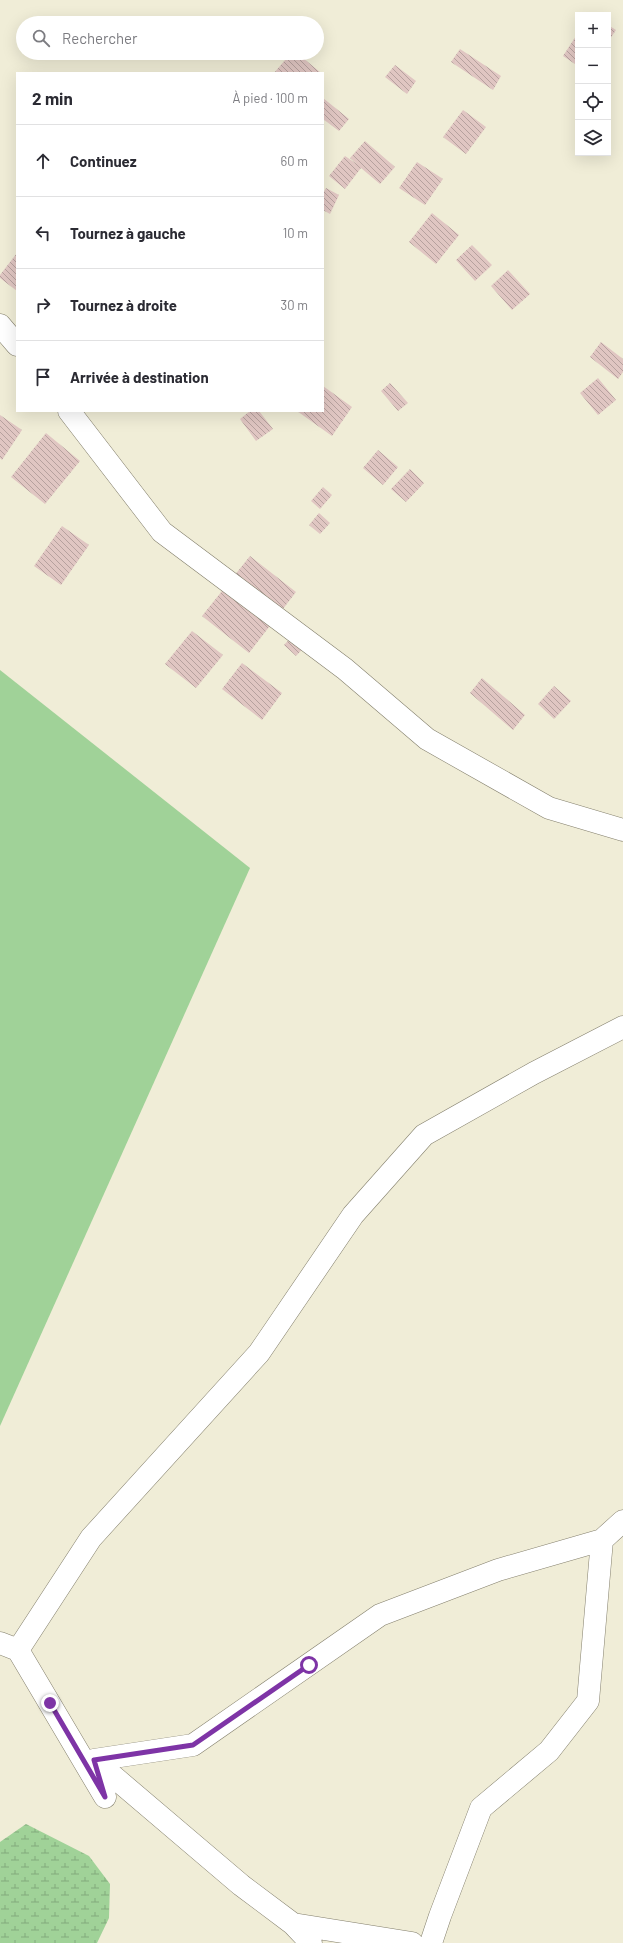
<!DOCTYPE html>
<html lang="fr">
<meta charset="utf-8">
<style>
body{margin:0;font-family:Barlow,sans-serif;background:#f7f7f7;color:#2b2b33}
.controls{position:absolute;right:12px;top:12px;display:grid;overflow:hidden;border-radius:0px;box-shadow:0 4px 16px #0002}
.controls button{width:36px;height:36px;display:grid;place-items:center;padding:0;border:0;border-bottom:1px solid #e1e1e2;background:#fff;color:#2b2b33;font:20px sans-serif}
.stop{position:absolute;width:12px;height:12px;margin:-9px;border:3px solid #7e34a6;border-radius:50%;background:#fff}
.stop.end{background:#7e34a6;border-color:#fff;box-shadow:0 1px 4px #0008}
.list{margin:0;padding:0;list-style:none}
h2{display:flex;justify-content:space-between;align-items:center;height:52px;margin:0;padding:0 16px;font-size:17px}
h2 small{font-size:13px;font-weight:400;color:#7c7c81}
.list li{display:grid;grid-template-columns:26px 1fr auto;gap:12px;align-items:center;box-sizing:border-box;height:72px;padding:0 16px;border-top:1px solid #e1e1e2}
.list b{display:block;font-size:15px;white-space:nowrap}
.list em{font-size:13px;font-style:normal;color:#7c7c81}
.icon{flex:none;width:22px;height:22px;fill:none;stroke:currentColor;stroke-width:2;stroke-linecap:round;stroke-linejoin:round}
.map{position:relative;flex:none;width:623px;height:1943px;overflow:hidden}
.search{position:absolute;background:#fff;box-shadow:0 4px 16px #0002;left:16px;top:16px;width:308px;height:44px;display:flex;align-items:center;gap:10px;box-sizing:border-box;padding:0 14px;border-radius:22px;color:#7c7c81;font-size:15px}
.panel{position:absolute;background:#fff;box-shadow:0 4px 16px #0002;left:16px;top:72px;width:308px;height:340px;border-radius:0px}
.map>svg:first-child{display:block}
.green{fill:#a0d298}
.wetland{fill:url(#wetland-marsh)}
.building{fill:url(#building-back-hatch)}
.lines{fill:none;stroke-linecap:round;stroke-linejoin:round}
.minor-casing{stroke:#837f6c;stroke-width:23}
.minor{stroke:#fff;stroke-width:22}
.route{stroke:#7e34a6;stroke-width:5}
</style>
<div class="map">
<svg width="623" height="1943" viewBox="0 0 623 1943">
<defs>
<pattern id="wetland-marsh" width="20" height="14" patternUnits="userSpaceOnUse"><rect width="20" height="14" fill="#a0d298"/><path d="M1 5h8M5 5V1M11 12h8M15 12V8" fill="none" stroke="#83ab7c"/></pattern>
<pattern id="building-back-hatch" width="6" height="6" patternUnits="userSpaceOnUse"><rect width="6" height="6" fill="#e0c6c2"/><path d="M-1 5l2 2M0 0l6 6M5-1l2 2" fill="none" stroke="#b6a19e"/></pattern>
</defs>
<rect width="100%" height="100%" fill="#f0edd7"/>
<path class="green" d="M0,670L250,868L0,1426Z"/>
<path class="wetland" d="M26,1824L89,1856L110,1884L109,1918L97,1943H0V1842Z"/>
<path class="building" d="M608,25L616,30L608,42Z
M578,33V66L563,56Z
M460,49L501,76L493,90L451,62Z
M291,53H297L321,73H274Z
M395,65L416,81L407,94L385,77Z
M323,98L349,119L339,131L323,119Z
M463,110L486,127L466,154L443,137Z
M365,141L395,167L380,184L361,168L345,189L329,176L345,156L357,164L350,158Z
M417,162L443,179L425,205L399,188Z
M326,188L339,195L330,214L323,210V193Z
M432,213L459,235L436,264L409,242Z
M472,245L492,265L475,281L456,260Z
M17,253V291L0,278V275Z
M508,270L530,294L512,310L491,286Z
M601,342L623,359V372L618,379L590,357Z
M598,378L616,400L598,415L580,393Z
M390,383L408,403L398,411L381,391Z
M323,386L352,407L332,436L297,411H323Z
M250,411H259L273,429L256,441L240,419Z
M0,415L22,430L2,460L0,458Z
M46,433L80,461L45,504L11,477Z
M378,450L398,467L383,485L363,468Z
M410,469L424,483L406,502L391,489Z
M323,487L332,495L320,509L311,501Z
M319,513L330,523L320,534L309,525Z
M62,526L89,545L61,585L34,566Z
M250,556L296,592L249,653L202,616Z
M301,627L313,638L296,656L284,645Z
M192,631L223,655L196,688L165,664Z
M242,663L282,693L262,720L222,689Z
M482,678L525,715L513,730L470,693Z
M554,686L571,701L554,719L538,704Z"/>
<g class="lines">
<defs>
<path id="minor" d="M0,325L17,345
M69,411L162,532L345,669L427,739L549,808L623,830
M0,1643L18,1650L105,1797L94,1760L241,1885L293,1924L311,1943
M18,1650L91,1538L259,1353L353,1215L424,1135L534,1073L623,1027
M94,1760L193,1745L380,1615L498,1570L602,1540L623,1521
M293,1924L412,1943
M431,1943L440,1916L481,1808L549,1751L588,1701L602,1540"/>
</defs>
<use href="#minor" class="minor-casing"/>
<use href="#minor" class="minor"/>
</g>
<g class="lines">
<path class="route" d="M50,1703L105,1797L94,1760L193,1745L309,1665"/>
</g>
</svg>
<div class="controls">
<button>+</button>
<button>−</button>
<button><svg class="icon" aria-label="locate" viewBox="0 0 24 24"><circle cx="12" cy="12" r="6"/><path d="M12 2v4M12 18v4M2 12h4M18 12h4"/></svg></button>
<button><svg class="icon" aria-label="layers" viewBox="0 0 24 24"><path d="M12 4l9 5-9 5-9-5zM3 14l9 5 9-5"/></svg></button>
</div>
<div class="stop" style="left:309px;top:1665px"></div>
<div class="stop end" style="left:50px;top:1703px"></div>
<div class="search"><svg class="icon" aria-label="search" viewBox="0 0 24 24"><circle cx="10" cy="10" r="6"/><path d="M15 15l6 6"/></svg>Rechercher</div>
<section class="panel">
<h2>2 min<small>À pied · 100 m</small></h2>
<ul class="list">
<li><svg class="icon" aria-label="ahead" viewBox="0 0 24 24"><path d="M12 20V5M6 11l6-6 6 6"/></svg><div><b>Continuez</b></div><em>60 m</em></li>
<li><svg class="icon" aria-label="left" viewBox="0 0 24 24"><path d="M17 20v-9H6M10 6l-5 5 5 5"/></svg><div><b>Tournez à gauche</b></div><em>10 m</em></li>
<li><svg class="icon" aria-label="right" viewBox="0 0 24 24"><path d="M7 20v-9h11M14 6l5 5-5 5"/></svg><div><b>Tournez à droite</b></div><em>30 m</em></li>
<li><svg class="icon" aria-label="arrive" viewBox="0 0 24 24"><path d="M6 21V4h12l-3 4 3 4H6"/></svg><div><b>Arrivée à destination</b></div></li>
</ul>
</section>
</div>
